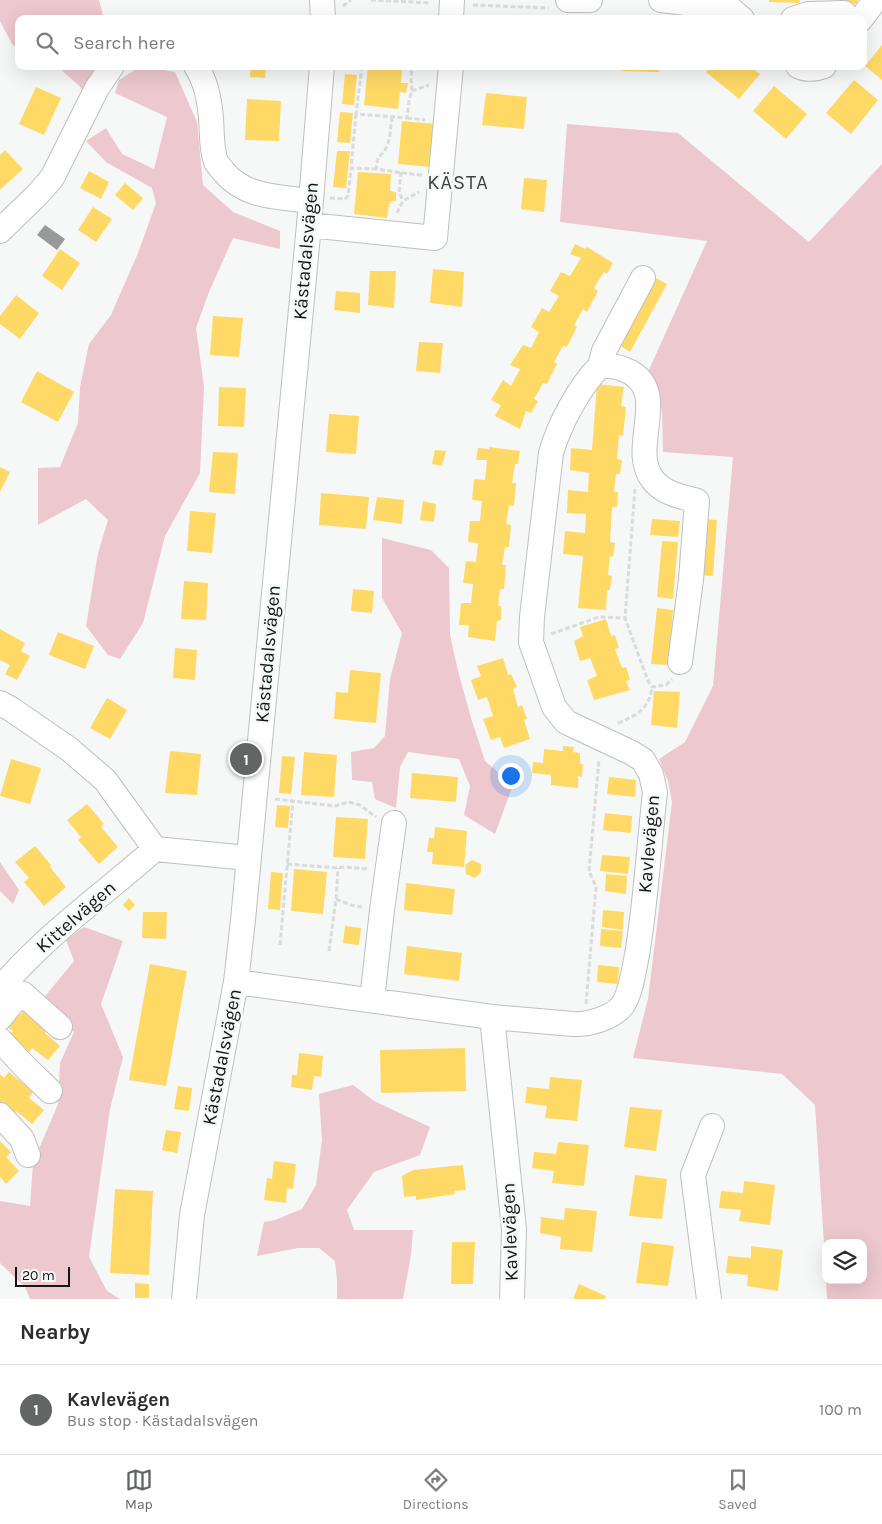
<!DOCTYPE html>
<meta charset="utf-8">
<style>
body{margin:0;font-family:Karla,sans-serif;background:#f2f2f3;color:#2b2b33}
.controls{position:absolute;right:15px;bottom:15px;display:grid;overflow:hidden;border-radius:10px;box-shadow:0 5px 20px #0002}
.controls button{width:45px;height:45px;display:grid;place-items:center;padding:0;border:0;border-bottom:1px solid #e1e1e2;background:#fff;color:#2b2b33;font:25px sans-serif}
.scale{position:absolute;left:15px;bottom:12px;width:55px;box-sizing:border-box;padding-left:5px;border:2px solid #141616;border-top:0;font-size:14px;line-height:18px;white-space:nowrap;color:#141616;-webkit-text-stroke:4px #f4f9f7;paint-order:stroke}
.you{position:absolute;left:510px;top:775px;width:18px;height:18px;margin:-12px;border:4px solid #fff;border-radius:50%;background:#1a73e8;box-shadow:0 0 0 8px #1a73e833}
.badge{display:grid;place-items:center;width:32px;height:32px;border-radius:50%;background:#636565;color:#fff;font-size:16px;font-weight:700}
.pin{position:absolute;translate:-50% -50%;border:2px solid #fff;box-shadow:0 1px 5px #0006}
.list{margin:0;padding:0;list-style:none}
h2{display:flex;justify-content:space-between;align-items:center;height:65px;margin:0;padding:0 20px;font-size:21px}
h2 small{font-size:16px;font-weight:400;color:#7c7c81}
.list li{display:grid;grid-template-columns:32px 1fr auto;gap:15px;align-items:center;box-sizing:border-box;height:90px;padding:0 20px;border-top:1px solid #e1e1e2}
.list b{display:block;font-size:19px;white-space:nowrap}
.list p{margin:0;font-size:16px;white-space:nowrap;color:#7c7c81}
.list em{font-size:16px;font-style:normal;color:#7c7c81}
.icon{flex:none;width:28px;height:28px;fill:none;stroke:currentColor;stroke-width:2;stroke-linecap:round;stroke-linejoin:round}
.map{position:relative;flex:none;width:882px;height:1299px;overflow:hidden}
.search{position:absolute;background:#fff;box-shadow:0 5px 20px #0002;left:15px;right:15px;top:15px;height:55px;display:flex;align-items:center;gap:12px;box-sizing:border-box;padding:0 18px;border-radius:10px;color:#7c7c81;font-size:19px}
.sheet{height:155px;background:#fff}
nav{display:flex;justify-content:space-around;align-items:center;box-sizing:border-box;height:70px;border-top:1px solid #e1e1e2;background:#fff;font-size:14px;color:#7c7c81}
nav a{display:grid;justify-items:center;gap:2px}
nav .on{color:#636565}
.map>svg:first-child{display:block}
.forest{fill:#edc8ce}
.homes{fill:#ffd966}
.industry{fill:#999}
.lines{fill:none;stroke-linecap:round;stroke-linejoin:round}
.minor-casing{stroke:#bdc0bf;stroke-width:26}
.path{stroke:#dadbdb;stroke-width:3;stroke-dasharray:5 2.5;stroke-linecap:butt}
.minor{stroke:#fefefe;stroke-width:24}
.labels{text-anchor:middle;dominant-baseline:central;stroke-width:5;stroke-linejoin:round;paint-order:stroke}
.street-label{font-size:19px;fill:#141616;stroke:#f4f9f7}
.neighbourhood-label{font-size:20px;letter-spacing:1px;fill:#3f4341;stroke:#f4f9f7}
</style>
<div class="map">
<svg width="882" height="1299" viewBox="0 0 882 1299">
<rect width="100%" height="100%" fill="#f5f8f7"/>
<path class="forest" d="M0,0H99L104,19H19V50L12,44L0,21Z
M57,66H99L87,93Z
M141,66L175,72L197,122L203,185L233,212L280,231V249L233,238L209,292L196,328L204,387L200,473L165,536L143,623L120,659L108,655L86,626L98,553L108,520L86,499L38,525V468L60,467L78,423L80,387L89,344L111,315L138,253L156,203L152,188L106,162L86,141L106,128L122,154L154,169L167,117L115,93L119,80Z
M567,124L678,133L809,242L882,164V1299H827L826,1280H863V1243H826V1275L815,1105L782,1074L633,1058L648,999L672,802L668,781L659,759L685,742L713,686L733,457L663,452L662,412L659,392L648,372L707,241L560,222Z
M382,538L431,550L449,568L450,635L458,671L471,718L485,761L513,785L495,834L464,815L470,786L459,759L408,752L400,767L396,808L375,799L372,782L352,780L351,752L374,748L385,736L390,679L402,633L382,598Z
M0,862L19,890L13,904L0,891Z
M84,927L123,941L101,1004L123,1057L110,1109L89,1257L107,1291L120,1299H30L25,1287L0,1263V1201L30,1206L33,1163L58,1104L60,1063L74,1032L42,1000L74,961L66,940Z
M353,1085L374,1101L430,1127L420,1155L374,1172L347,1210L354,1230H413L411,1255L403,1299H337V1280L335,1261L319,1248H298L257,1256L264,1222L275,1220L302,1209L316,1185L322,1140L319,1094Z"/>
<path class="homes" d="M769,0H800L799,3L769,2Z
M840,0H857V4L840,3Z
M882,45V80L865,66Z
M251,66H266L265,78L250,77Z
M368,66H402L401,83H408L406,93L400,92L398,109L364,105Z
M559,66H596V70L559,68Z
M622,66H659V72L622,71Z
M711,66H750L760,74L739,99L706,72Z
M345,74L357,75L354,105L342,104Z
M854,80L878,100L851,134L826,113Z
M774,86L807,114L786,139L753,111Z
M36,87L61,98L44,135L19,124Z
M486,93L527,97L524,129L482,125Z
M247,99L281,101L279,141L245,140Z
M340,112L353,113L350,143L337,142Z
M402,121L436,124L432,167L398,164Z
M5,150L23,169L0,190V155Z
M337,151H350L346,188L333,187Z
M89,171L109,182L101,199L80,188Z
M358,172L391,174L390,191L396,192V201H390L387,218L354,214Z
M524,178L547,180L544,212L521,209Z
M125,183L143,198L133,210L115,195Z
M93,207L112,219L96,242L78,230Z
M575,244L585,249L587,247L613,263L607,274L604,272L594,288L598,291L587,312L583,309L574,325L577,327L567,347L563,346L554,362L557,364L547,384L543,383L534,399L538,401L531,413L526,411L520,429L495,416L501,405L491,400L503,380L511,386L520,369L510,365L523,345L531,348L539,332L531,327L542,308L549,312L559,296L550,291L561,272L570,276L581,258L570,254Z
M60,249L80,263L62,290L42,276Z
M433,269L464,272L462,307L430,303Z
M370,271H396L394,308L368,305Z
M652,276L667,284L630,352L616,343Z
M336,291L360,293V313L334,310Z
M16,295L39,313L20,339L0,324V316Z
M213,316L243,318L239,357L210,355Z
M419,342L443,343L440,373L416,371Z
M37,371L74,392L58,422L21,402Z
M597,384L624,387L621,406L626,407L623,436L619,435L617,459L622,460L620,474H616L614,492H618L617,507H612L610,542L615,543L613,557L610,556L608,575L612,576L610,590H607L606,610L578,608L583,556L563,554L565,531L585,533L586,514L567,513L568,490L588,492L589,473L570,470L571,448L592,450Z
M219,387L246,388L244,427L218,426Z
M329,414L359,416L356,454L326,452Z
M489,447L520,451L518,464H515L512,483H516L514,506L509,505L506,524L511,525L509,547H505L502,565H506L504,589H500L498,606H501V620L497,621L495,641L468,637L469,625H459L461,603H471L473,584L463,583L466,561L476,562L478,543L468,542L470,521H480L482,501L472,500L474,479L485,480L487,460H476L478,448L489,449Z
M435,450L446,451L442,466L432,464Z
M213,452L238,453L235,494L209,492Z
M0,467L10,472L0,492Z
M321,493L369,497L366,529L319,525Z
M377,497L404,500L402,524L373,520Z
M423,501L436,504L434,522L420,520Z
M190,511L216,513L212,553L187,551Z
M652,519L680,521L678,537L650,535Z
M701,519L717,520L713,576L696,575Z
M662,541L678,542L673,599L657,597Z
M184,581L208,583L206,620L181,619Z
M353,589L374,591L372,613L351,611Z
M657,608L673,610L668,665L651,664Z
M606,619L611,636L615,635L619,648L615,649L622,668L626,667L630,680L626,681L630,690L594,700L587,680L597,676L590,658L580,661L574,641L583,636L580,627Z
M0,629L25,643L21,651L30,656L17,680L5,674L10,665L0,660Z
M58,632L94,646L85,669L49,655Z
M175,648L197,650L195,680L173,678Z
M503,658L508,675L511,674L517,687L513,689L518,707L522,705L527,719L524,720L530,739L504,748L500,737L491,740L483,719L493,716L487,697L478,700L471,680L481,676L477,666Z
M350,670L381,673L376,723L334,719L336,692L348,693Z
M654,691L680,692L677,728L651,725Z
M107,698L127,710L110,739L90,728Z
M563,746L574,747L573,752L580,753V764H583L582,777L578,776V788L551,785V775L532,773L533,762L543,763L544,749L563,751Z
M170,751L201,754L197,795L165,793Z
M304,752L337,755L334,797L301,795Z
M282,756L295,757L291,794L279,793Z
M11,759L41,768L30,804L0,796Z
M412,773L458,777L456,802L410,798Z
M609,777L636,780L635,797L607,794Z
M87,804L104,824L101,827L118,847L99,864L78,840L81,837L67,820Z
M277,805L290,806L288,828L275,827Z
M605,813L632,816L631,833L603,830Z
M336,817L368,819L365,859L333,857Z
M435,827L467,831L464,867L432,864L433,852H427L429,838H434Z
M35,846L51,865L50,867L66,887L44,906L24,882L29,878L15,862Z
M602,855L630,857L628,874L600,871Z
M472,860L481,864V872L475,878L466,874L465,865Z
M294,869L327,872L323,914L291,911Z
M271,872L283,873L280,910L268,909Z
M606,874L627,876L626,894L605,891Z
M406,883L455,889L452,915L404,910Z
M129,898L135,905L129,911L123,905Z
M603,910L624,912L623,930L602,927Z
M143,912H167L166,939L142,938Z
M345,926L361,928L359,945L343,943Z
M601,929L623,931L621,948L600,946Z
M407,946L462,953L459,981L404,974Z
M150,964L187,971L166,1086L129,1080Z
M598,965L619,967L618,984L597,982Z
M14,1009L20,1015L25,1009L49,1029L45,1033L60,1046L48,1060L32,1048L29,1052L9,1035L13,1031L2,1023Z
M465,1048L466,1091L381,1093L380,1050Z
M299,1053L323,1056L321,1077L314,1076L312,1090L291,1087L292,1075H297Z
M9,1072L33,1092L29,1098L44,1110L32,1124L16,1111L13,1116L0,1105V1074L4,1078Z
M550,1077L582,1080L577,1121L545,1118L547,1106L525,1103L527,1087L549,1089Z
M178,1086L192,1088L189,1111L174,1109Z
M630,1107L662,1110L656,1151L624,1147Z
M166,1130L181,1132L177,1153L162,1150Z
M0,1141L11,1152L6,1157L19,1171L6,1184L0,1177Z
M558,1142L589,1145L584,1186L552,1183L554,1171L532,1168L534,1152L556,1154Z
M274,1161L296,1164L293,1189L287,1188L286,1203L264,1200L267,1178L272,1179Z
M463,1165L466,1190L454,1191L455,1194L416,1200V1196L404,1197L402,1176L413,1170Z
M635,1175L667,1179L662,1219L629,1216Z
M744,1181L775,1185L770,1225L739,1221L741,1210L719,1208L721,1191L743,1193Z
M115,1189L153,1191L149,1275L110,1273Z
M565,1208L597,1211L592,1252L560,1249L561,1237L540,1233L541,1217L564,1220Z
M452,1242H475L473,1284H451Z
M642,1242L674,1246L668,1286L636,1283Z
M751,1246L783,1250L778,1291L747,1286L748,1275L726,1273L728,1256L751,1258Z
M135,1283L149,1284V1298H135Z
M579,1284L606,1296L605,1299H573Z"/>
<path class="industry" d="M45,225L65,239L57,250L37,235Z"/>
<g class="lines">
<defs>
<path id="minor" d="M322,0L323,19
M568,0H590
M661,0L729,8L742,19
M451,19L452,0
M793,19L808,14L844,13L849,19
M861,19L875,0
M196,66C206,82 209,98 211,117C212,131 211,148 216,162C218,165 221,168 223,171C245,198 279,197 311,201
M798,66C806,70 816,69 824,66
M309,225L435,238L451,66
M0,231L37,195L52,178L97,88L112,66
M600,366L604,351L643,278
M0,703L11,709L69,749L105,780L155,849L248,858
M236,982L492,1017L573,1024C588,1025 612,1018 622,1006C631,994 634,969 637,955C646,901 649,846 655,792L651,774L643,760L632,753L566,722L554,707L531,642L532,617L551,453C559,425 579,387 600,366C611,365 620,367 630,372C670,394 628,449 653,480C664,494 681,496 697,501L691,580L680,662
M0,989C45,935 103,895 155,849
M372,1000L382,910L394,823
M492,1017L514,1229L512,1299
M0,1018L17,997L23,994L60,1027
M0,1040L26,1068L50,1091
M0,1115L22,1139L28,1155
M184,1299L192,1215L236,982L243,920L309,225L322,66
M709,1299L693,1175L712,1126"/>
</defs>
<use href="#minor" class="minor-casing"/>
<path class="path" d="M371,0L431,3
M473,5L549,8
M343,6L351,0
M362,66L356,114L407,118L409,100L412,91L411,78L412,66
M412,91L429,85
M356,114L351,168L376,169
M392,117C390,131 391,149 378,157L376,169C392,171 406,174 422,175
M407,118L425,120
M401,172L399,192L403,201
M330,198L345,199L348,196L351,168
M397,213L403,201L419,192
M635,489L625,618L648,681L652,687L666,685L672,679
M551,634L599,617L625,618
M618,723C636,716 650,708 652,687
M275,799L335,806L349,802L360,805L376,817
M287,864L338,868L345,867L369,869
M336,899L351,905L362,907
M280,945L293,801
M329,951L336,899L338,868
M586,1004L596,887L589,871L599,760"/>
<use href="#minor" class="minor"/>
</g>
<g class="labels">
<g class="street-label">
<text transform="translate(306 251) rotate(-85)">Kästadalsvägen</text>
<text transform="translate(268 654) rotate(-85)">Kästadalsvägen</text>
<text transform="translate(649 844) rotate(-85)">Kavlevägen</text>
<text transform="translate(76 917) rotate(-41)">Kittelvägen</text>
<text transform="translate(222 1057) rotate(-79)">Kästadalsvägen</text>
<text transform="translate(510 1232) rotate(-92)">Kavlevägen</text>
</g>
<g class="neighbourhood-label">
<text x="458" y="182">KÄSTA</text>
</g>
</g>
</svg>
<div class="controls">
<button><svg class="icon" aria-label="layers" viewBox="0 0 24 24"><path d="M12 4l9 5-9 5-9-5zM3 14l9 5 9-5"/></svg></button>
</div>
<div class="scale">20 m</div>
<div class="you"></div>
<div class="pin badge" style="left:246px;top:759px">1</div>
<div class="search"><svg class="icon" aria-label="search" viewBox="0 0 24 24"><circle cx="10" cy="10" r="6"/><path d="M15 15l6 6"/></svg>Search here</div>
</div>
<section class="sheet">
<h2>Nearby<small></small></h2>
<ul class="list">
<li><span class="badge">1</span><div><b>Kavlevägen</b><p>Bus stop · Kästadalsvägen</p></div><em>100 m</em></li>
</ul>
</section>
<nav>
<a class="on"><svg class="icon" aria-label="map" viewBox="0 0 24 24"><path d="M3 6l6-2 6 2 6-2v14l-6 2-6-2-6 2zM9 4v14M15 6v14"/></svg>Map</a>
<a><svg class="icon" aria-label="directions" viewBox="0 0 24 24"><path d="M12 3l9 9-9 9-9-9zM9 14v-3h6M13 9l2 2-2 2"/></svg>Directions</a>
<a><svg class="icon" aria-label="saved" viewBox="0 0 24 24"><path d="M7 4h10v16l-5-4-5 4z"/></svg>Saved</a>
</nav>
